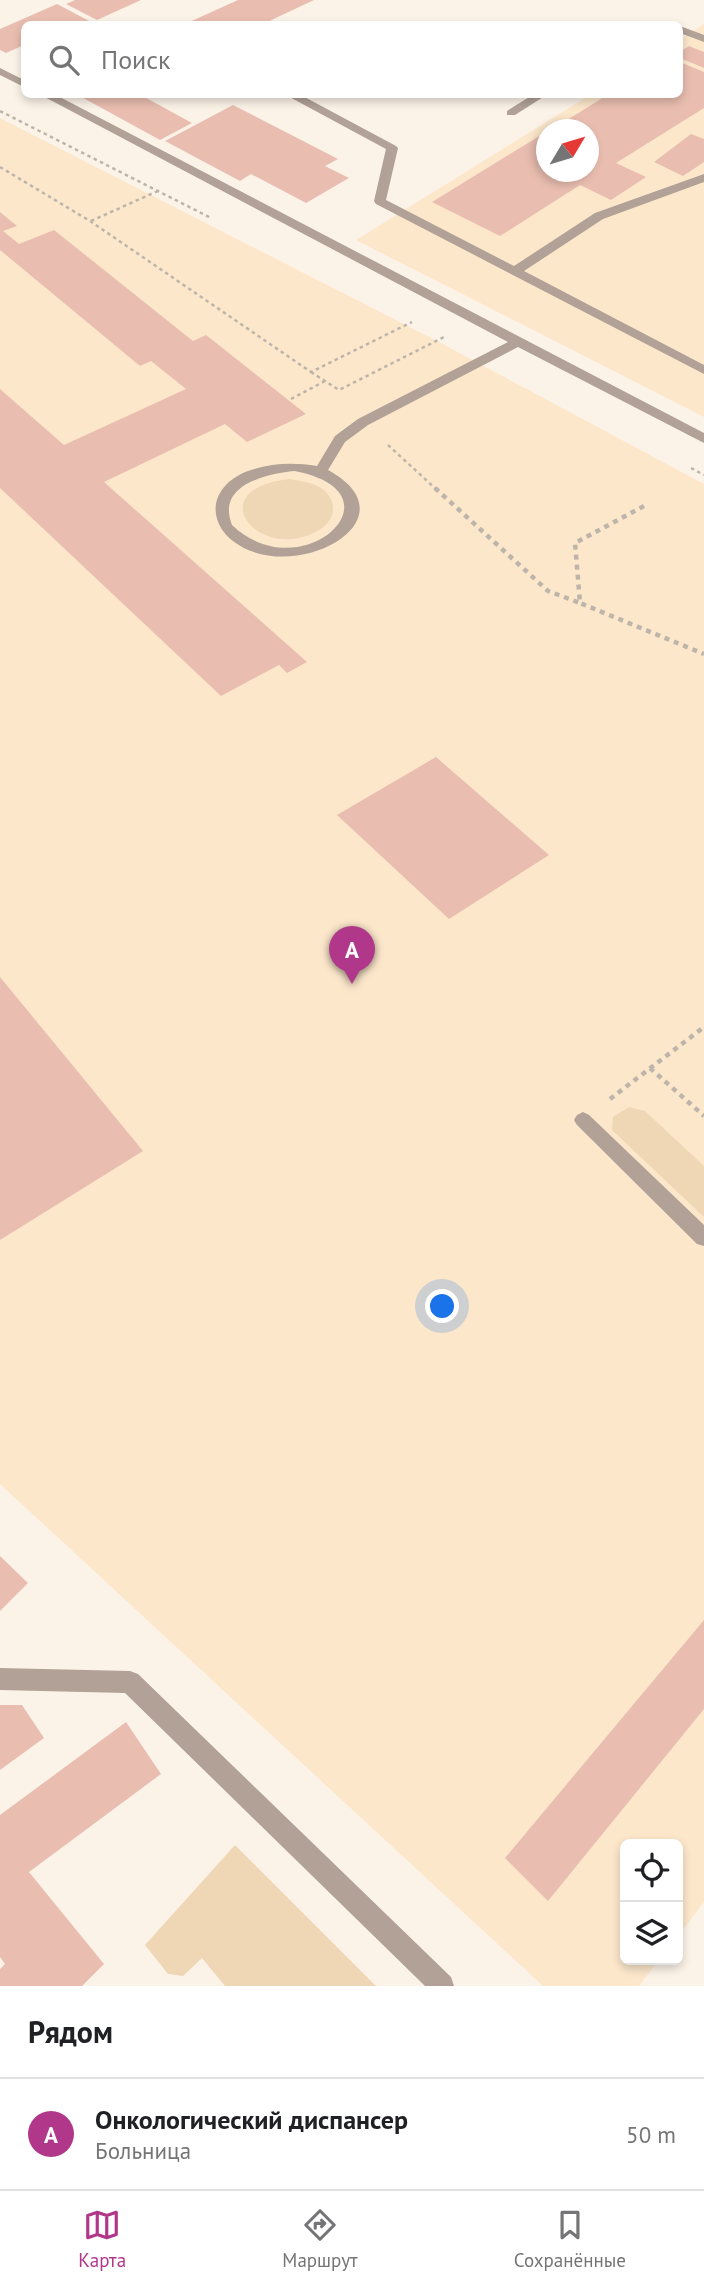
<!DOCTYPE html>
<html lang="ru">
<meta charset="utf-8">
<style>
body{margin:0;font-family:"PT Sans",sans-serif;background:#f2f2f2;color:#202124}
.controls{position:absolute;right:21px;bottom:21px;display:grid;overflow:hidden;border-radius:10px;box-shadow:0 4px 10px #0003}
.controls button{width:63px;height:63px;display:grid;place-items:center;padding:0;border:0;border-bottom:2px solid #e0e0e0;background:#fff;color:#202124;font:35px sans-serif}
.compass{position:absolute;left:536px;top:119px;width:63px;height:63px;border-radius:50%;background:#fff;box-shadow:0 4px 10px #0003;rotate:52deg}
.you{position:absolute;left:443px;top:1307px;width:24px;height:24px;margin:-18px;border:5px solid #fff;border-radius:50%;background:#1a73e8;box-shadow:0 0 0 10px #1a73e833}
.badge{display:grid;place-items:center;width:46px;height:46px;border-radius:50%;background:#b1378a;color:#fff;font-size:23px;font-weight:700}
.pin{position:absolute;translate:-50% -58px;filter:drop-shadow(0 2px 4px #0008)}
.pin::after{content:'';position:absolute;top:37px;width:24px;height:21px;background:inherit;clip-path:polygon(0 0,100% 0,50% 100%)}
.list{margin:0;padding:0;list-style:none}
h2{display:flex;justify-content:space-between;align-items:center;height:91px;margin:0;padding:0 28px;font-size:30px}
h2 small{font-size:23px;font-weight:400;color:#757577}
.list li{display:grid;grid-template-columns:46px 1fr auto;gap:21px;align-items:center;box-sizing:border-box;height:112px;padding:0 28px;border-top:2px solid #e0e0e0}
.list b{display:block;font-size:26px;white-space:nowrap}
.list p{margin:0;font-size:23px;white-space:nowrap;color:#757577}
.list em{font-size:23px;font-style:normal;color:#757577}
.icon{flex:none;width:38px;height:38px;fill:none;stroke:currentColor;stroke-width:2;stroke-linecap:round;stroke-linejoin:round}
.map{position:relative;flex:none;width:704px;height:1986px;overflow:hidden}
.search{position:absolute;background:#fff;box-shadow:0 4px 10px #0003;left:21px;right:21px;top:21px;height:77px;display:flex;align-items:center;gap:18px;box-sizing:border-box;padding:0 24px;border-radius:10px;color:#757577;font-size:26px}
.sheet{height:203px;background:#fff}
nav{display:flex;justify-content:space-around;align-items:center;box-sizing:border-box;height:98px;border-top:2px solid #e0e0e0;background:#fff;font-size:19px;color:#757577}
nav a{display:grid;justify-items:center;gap:4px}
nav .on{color:#b1378a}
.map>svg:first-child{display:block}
.built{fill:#fce7cb;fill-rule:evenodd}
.green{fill:#efd6b4}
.building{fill:#e9beb0}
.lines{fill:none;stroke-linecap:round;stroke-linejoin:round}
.path-far1{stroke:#bdb5aa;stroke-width:2.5;stroke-dasharray:3.5 3.5;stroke-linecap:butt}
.path{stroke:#bdb5aa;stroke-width:4.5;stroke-dasharray:5 5;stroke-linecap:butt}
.minor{fill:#b1a196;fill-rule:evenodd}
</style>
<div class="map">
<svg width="704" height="1986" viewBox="0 0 704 1986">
<rect width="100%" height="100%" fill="#fcf3e8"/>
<path class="built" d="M704,24V417L356,240L590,95L680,94V39ZM546,130H588V172H546Z
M0,118L437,341L704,484V1902L678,1936V1844H625V1960H659L639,1986H543L0,1484Z"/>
<path class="green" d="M290,479C300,481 311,482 321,488C338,499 337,520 319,530C260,565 197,489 290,479Z
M629,1107L645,1111L704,1166V1217L612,1130L613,1117Z
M235,1845L376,1986H225L202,1958L183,1976L168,1974L145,1945Z"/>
<path class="building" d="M75,0H141L97,20L66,4Z
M238,0H314L263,24H185Z
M57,4L95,24H24V45L6,53L0,50V29Z
M689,46L704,52V68L680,58V52Z
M680,62L704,72V108L616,163L646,177L611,200L580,185L500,236L432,202L546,132V172H588V130H551L609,94H680Z
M76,94H139L192,123L160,140Z
M233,105L338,159L325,166L349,178L306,203L251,174L240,181L165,141Z
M691,134L704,139V162L683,176L654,162Z
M0,212L17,226L3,231L19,244L54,230L193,341L206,335L306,414L247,442L225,424L104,482L307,662L287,673L279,665L221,696L0,488V389L64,445L186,389L151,361L140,366L0,250Z
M436,757L549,855L449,919L337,815Z
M0,977L143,1151L0,1240Z
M0,1556L28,1583L0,1611Z
M704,1620V1709L548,1901L505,1858Z
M0,1705H22L44,1738L0,1770Z
M126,1722L161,1774L29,1872L104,1964L82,1986H0V1969L5,1964L0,1957V1815Z"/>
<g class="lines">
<path class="path-far1" d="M0,111L211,218
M0,167L90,221L311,372L412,322
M91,221L160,190
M311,372L339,390L444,337
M291,399L325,381
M388,445L437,490
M691,468L704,475"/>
<path class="path" d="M435,488L548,591L580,603
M644,506L575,543L580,603L704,654
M650,1068L704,1116
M610,1099L704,1027"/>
<path class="minor" d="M680,26L704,35V42L680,33Z
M0,68L24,80V87L0,75Z
M39,94H54L704,433V443L518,347L368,425L345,442L328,470C414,517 305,581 242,547C204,526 208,486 248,471C270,463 293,462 317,466L335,436L358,419L508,342ZM294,471C408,492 302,592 232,525C216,485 266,474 294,471Z
M284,94H299L396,146L398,148L386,200L514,266L595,213L704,174V182L603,219L524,271L704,365V374L376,204L374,201L386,149Z
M534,94H548L515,115H507V111Z
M583,1112L589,1115L704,1225V1246L697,1244L577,1125L574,1120L577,1115Z
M0,1668L130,1671L138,1674L451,1977L454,1986H425L125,1693L0,1690Z"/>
</g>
</svg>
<div class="controls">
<button><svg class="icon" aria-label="locate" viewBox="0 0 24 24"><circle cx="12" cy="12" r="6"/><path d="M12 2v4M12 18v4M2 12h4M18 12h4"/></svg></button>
<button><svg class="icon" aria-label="layers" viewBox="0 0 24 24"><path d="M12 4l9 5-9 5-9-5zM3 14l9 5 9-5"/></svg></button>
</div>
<svg class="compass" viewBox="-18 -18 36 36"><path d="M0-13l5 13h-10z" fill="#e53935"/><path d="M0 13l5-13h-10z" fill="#757577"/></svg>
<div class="you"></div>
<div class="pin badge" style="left:352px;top:984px">A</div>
<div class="search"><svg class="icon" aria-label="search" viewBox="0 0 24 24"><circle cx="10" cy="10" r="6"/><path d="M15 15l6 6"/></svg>Поиск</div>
</div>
<section class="sheet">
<h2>Рядом<small></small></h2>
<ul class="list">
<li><span class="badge">A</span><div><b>Онкологический диспансер</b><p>Больница</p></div><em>50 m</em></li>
</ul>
</section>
<nav>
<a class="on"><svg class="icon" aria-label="map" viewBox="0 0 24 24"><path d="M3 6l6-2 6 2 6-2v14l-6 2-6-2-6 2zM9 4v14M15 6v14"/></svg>Карта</a>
<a><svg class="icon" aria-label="directions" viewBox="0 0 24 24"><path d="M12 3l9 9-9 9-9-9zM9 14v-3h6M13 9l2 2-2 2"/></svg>Маршрут</a>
<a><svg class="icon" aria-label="saved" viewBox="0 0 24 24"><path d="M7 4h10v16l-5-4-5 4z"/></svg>Сохранённые</a>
</nav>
